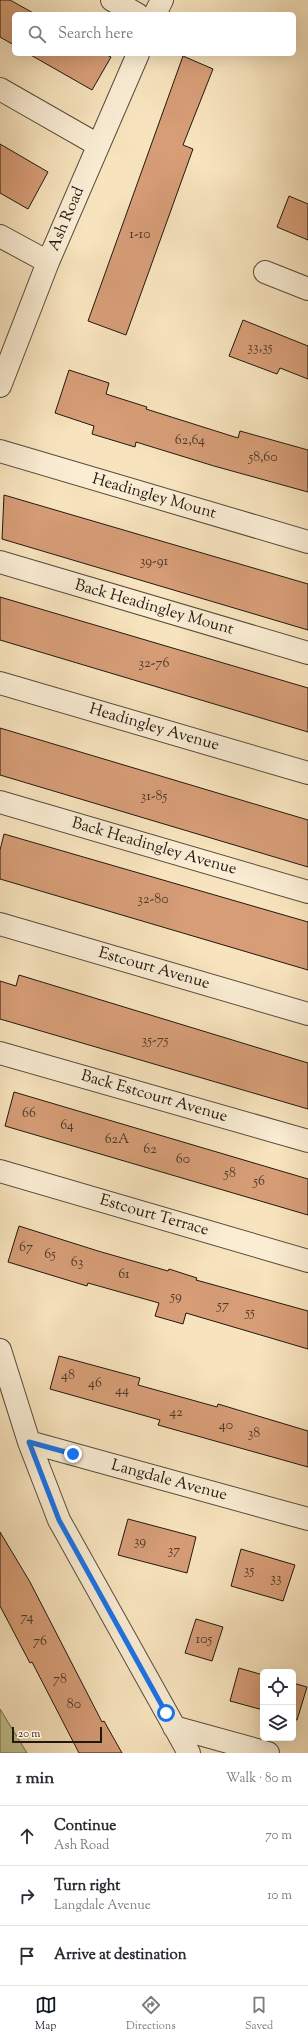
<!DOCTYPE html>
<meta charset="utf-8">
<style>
body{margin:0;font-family:"Sorts Mill Goudy",serif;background:#f7f7f7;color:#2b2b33}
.controls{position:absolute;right:12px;bottom:12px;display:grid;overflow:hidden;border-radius:6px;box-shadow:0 4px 16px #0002}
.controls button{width:36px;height:36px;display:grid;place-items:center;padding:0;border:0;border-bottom:1px solid #e1e1e2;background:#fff;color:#2b2b33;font:20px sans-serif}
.scale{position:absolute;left:12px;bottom:10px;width:90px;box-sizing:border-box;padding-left:4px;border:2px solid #211910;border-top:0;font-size:11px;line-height:14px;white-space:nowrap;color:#211910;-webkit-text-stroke:3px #faedd4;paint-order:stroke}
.stop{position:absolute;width:12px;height:12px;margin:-9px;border:3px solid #1a73e8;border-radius:50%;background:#fff}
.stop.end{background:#1a73e8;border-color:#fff;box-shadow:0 1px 4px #0008}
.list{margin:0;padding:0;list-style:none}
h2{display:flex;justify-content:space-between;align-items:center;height:52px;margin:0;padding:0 16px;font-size:17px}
h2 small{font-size:13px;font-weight:400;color:#7c7c81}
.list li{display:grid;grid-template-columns:26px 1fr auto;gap:12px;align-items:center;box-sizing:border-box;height:60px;padding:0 16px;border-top:1px solid #e1e1e2}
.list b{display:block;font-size:15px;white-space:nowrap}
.list p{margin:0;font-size:13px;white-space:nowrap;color:#7c7c81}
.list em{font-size:13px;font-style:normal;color:#7c7c81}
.icon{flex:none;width:22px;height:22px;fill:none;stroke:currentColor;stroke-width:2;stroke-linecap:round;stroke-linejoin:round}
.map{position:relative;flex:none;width:308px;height:1753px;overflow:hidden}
.search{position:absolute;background:#fff;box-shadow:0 4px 16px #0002;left:12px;right:12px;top:12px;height:44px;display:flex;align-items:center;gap:10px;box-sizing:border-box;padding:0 14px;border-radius:6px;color:#7c7c81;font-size:15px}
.sheet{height:232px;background:#fff}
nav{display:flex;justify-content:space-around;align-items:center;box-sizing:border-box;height:56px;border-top:1px solid #e1e1e2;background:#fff;font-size:11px;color:#7c7c81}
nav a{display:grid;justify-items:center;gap:2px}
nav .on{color:#111827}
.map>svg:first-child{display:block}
.green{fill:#c2c28e;stroke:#726e4f}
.building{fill:#d69d77;stroke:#211910}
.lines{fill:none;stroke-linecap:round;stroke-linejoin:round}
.minor-casing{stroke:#564c3b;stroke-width:24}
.minor{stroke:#faedd4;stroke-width:22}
.route{stroke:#1a73e8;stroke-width:5}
.labels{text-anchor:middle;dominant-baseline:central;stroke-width:3;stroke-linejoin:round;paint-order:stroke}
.number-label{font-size:14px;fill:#4e3a2a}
.street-label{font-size:16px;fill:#211910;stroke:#faedd4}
</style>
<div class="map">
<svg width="308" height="1753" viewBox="0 0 308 1753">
<rect width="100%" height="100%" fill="#f7e3bd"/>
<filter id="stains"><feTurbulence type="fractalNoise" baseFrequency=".005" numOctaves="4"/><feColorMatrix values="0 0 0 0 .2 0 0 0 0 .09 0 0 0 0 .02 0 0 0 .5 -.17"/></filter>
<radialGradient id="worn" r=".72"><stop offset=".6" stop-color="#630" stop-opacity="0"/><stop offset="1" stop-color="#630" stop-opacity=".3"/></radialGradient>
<path class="green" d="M0,1709L27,1753H0Z"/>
<path class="building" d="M0,0H10L35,14H14V45L0,37Z
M29,54H105L111,57L92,90Z
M183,56L213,69L183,145L193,149L126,335L88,321Z
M0,144L48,172L28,209L0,193Z
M289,196L308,204V240L277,227Z
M243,320L308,346V379L280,368L277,374L229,356Z
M69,370L109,383L106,394L147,407L146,409L238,438L240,431L308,450V492L214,466L136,442L135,447L92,434L94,426L55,413Z
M4,495L308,584V630L2,539Z
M0,597L308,688V732L0,640Z
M0,728L308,820V867L0,775Z
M4,834L308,922V970L0,879V850Z
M19,975L308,1063V1109L0,1019V981L16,986Z
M14,1092L308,1179V1215L5,1126Z
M19,1226L98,1251L168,1271L169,1269L197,1278L196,1280L308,1311V1349L186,1313L183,1324L155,1316L159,1303L88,1283L87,1286L8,1262Z
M59,1356L140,1378L138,1385L217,1407L218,1404L308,1431V1467L158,1425L160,1420L50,1389Z
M128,1519L196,1537L187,1573L118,1555Z
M0,1532L30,1582L102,1722L104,1721L122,1753H79L32,1662L30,1663L0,1606Z
M241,1549L295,1565L283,1601L231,1586Z
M196,1619L223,1627L212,1661L185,1653Z
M239,1668L263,1675V1710L230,1701Z
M293,1683L307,1687L297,1720L293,1719Z"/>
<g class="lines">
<defs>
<path id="minor" d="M112,0L137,14
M155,14L162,0
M0,89L98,145
M0,236L48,262
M265,272L308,289
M0,386L48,262L138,54
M0,451L308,542
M0,562L308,653
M0,683L308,773
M0,802L308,892
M0,924L308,1014
M0,1053L308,1141
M0,1171L308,1261
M0,1350L29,1442L59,1520L189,1753
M29,1442L308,1519
M174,1727L268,1753"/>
</defs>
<use href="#minor" class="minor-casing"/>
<use href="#minor" class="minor"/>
</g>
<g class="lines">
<path class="route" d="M73,1454L29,1442L59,1520L166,1713"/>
</g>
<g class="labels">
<g class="number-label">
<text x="140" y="235">1-10</text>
<text x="260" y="348">33,35</text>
<text x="190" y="441">62,64</text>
<text x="263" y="458">58,60</text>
<text x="154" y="562">39-91</text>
<text x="154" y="664">32-76</text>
<text x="154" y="797">31-85</text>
<text x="153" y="900">32-80</text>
<text x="155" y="1041">35-75</text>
<text x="29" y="1114">66</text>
<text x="67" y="1126">64</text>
<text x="117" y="1140">62A</text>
<text x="150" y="1150">62</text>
<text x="183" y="1160">60</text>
<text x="230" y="1174">58</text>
<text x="259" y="1182">56</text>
<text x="26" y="1248">67</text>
<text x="50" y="1255">65</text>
<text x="77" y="1263">63</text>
<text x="124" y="1275">61</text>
<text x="176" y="1297">59</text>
<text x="223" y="1306">57</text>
<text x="250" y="1313">55</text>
<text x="68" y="1376">48</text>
<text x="95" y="1384">46</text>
<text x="122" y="1391">44</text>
<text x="176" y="1413">42</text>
<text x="226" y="1426">40</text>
<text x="254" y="1434">38</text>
<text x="140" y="1542">39</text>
<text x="174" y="1551">37</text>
<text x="249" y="1571">35</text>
<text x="276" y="1579">33</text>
<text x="27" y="1618">74</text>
<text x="204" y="1640">105</text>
<text x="40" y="1642">76</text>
<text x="60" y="1680">78</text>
<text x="74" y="1705">80</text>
</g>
<g class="street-label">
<text transform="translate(67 219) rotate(-67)">Ash Road</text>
<text transform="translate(154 497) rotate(16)">Headingley Mount</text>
<text transform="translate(154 608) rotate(16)">Back Headingley Mount</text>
<text transform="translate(154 728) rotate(16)">Headingley Avenue</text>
<text transform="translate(154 847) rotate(16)">Back Headingley Avenue</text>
<text transform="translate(154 969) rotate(16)">Estcourt Avenue</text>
<text transform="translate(154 1097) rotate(16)">Back Estcourt Avenue</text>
<text transform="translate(154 1216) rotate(16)">Estcourt Terrace</text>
<text transform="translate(169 1481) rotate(15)">Langdale Avenue</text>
</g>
</g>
<rect width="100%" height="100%" filter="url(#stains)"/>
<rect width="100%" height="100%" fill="url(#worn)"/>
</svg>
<div class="controls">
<button><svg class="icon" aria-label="locate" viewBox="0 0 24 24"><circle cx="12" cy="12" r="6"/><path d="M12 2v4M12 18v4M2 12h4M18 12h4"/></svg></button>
<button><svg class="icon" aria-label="layers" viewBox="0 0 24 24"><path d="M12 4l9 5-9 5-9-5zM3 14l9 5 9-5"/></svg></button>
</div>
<div class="scale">20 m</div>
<div class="stop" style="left:166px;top:1713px"></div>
<div class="stop end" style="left:73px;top:1454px"></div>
<div class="search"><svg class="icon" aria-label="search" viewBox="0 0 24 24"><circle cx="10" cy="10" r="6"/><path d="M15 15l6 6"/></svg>Search here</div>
</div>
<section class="sheet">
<h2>1 min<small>Walk · 80 m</small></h2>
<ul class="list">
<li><svg class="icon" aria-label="ahead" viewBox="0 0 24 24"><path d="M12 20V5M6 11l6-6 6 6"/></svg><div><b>Continue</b><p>Ash Road</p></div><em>70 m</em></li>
<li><svg class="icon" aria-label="right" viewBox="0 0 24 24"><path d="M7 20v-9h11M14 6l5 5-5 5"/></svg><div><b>Turn right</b><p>Langdale Avenue</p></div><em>10 m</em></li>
<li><svg class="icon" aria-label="arrive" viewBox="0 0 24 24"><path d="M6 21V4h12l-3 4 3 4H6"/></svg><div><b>Arrive at destination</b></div></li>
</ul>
</section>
<nav>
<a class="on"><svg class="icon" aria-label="map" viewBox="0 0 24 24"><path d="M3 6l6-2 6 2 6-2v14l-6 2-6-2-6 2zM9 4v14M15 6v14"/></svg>Map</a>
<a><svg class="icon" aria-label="directions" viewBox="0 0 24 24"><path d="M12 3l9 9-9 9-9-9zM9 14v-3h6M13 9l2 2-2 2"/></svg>Directions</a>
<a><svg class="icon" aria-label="saved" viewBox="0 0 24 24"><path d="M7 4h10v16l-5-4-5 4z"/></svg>Saved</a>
</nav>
